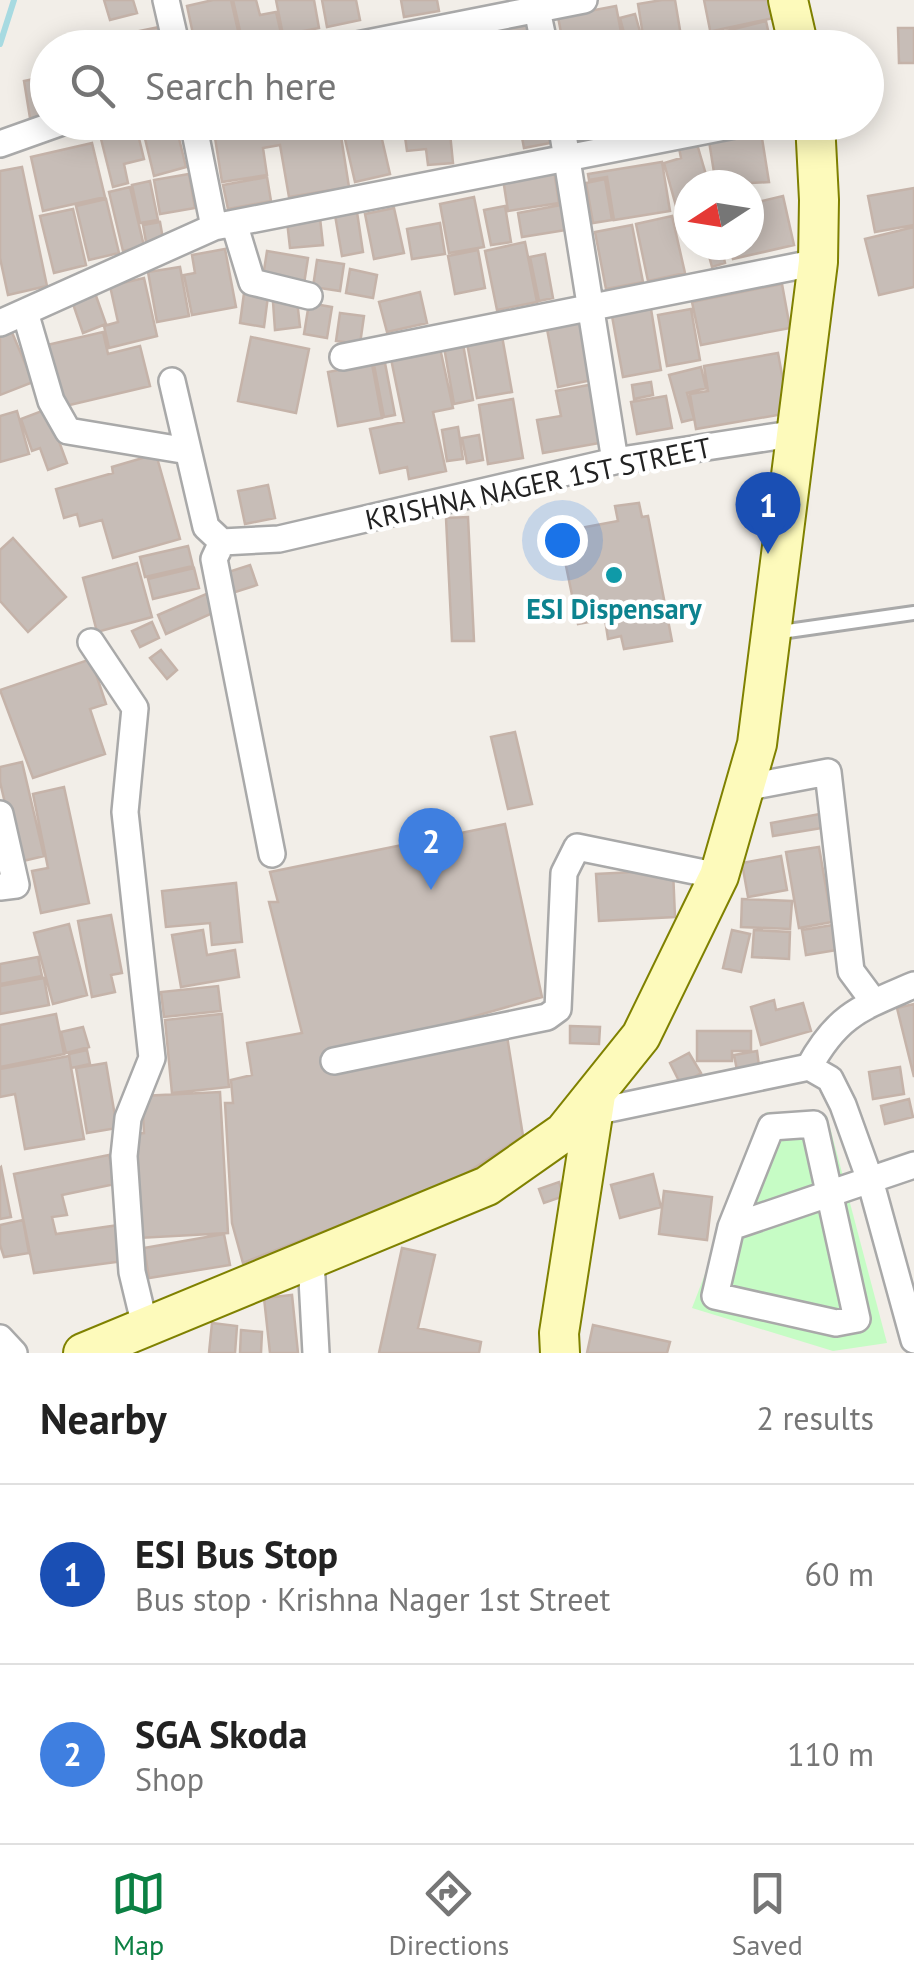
<!DOCTYPE html>
<meta charset="utf-8">
<style>
body{margin:0;font-family:"PT Sans",sans-serif;background:#f6f6f6;color:#222}
.compass{position:absolute;left:674px;top:170px;width:90px;height:90px;border-radius:50%;background:#fff;box-shadow:0 5px 25px #0003;rotate:258deg}
.you{position:absolute;left:562px;top:540px;width:35px;height:35px;margin:-25px;border:8px solid #fff;border-radius:50%;background:#1a73e8;box-shadow:0 0 0 15px #1a73e833}
.badge{display:grid;place-items:center;width:65px;height:65px;border-radius:50%;background:#0b8043;color:#fff;font-size:32px;font-weight:700}
.pin{position:absolute;translate:-50% -82px;filter:drop-shadow(0 2px 5px #0008)}
.pin::after{content:'';position:absolute;top:52px;width:35px;height:30px;background:inherit;clip-path:polygon(0 0,100% 0,50% 100%)}
.list{margin:0;padding:0;list-style:none}
h2{display:flex;justify-content:space-between;align-items:center;height:130px;margin:0;padding:0 40px;font-size:42px}
h2 small{font-size:32px;font-weight:400;color:#767676}
.list li{display:grid;grid-template-columns:65px 1fr auto;gap:30px;align-items:center;box-sizing:border-box;height:180px;padding:0 40px;border-top:2px solid #e0e0e0}
.list b{display:block;font-size:38px;white-space:nowrap}
.list p{margin:0;font-size:32px;white-space:nowrap;color:#767676}
.list em{font-size:32px;font-style:normal;color:#767676}
.icon{flex:none;width:55px;height:55px;fill:none;stroke:currentColor;stroke-width:2;stroke-linecap:round;stroke-linejoin:round}
.map{position:relative;flex:none;width:914px;height:1353px;overflow:hidden}
.search{position:absolute;background:#fff;box-shadow:0 5px 25px #0003;left:30px;right:30px;top:30px;height:110px;display:flex;align-items:center;gap:25px;box-sizing:border-box;padding:0 35px;border-radius:55px;color:#767676;font-size:38px}
.sheet{height:490px;background:#fff}
nav{display:flex;justify-content:space-around;align-items:center;box-sizing:border-box;height:140px;border-top:2px solid #e0e0e0;background:#fff;font-size:28px;color:#767676}
nav a{display:grid;justify-items:center;gap:5px}
nav .on{color:#0b8043}
.map>svg:first-child{display:block}
.park{fill:#c6fcc5}
.lines{fill:none;stroke-linecap:round;stroke-linejoin:round}
.stream{stroke:#a7dae1;stroke-width:6}
.building{fill:#c7bdb7;stroke:#c5b3a9;stroke-width:2.5}
.lane-casing{stroke:#a9a9a9;stroke-width:18}
.street-casing{stroke:#a9a9a9;stroke-width:30}
.secondary-casing{stroke:#7f8100;stroke-width:42}
.lane{stroke:#fff;stroke-width:12}
.street{stroke:#fff;stroke-width:25}
.secondary{stroke:#fdfabb;stroke-width:38}
.culture-dot{fill:#0f9aa8;stroke:#fff;stroke-width:4}
.labels{text-anchor:middle;dominant-baseline:central;stroke-width:9;stroke-linejoin:round;paint-order:stroke}
.street-label{font-size:28px;fill:#222;stroke:#fff}
.culture-label{font-size:28px;font-weight:bold;fill:#0d838f;stroke:#fff}
</style>
<div class="map">
<svg width="914" height="1353" viewBox="0 0 914 1353">
<rect width="100%" height="100%" fill="#f2eee8"/>
<path class="park" d="M767,1112L827,1116L887,1343L833,1351L692,1308Z"/>
<g class="lines">
<path class="stream" d="M0,44L14,0"/>
</g>
<path class="building" d="M104,0H133L137,13L110,20Z
M213,0H231L242,48H196L187,6Z
M233,0H256L260,15L276,12L284,46L244,48Z
M276,0H314L319,28L283,35Z
M322,0H356L360,20L327,27Z
M401,0H437L439,11L404,17Z
M662,0H675L683,48H645L638,4Z
M704,0H775L778,17L713,31L717,46L689,48L687,35L710,30Z
M616,6L622,37L564,48L558,17Z
M635,14L644,46L628,48L620,18Z
M526,21L531,48H495L491,27Z
M766,21L772,48H718L714,34Z
M159,27L163,48H122L120,35Z
M898,28H914V63H899Z
M48,76V115L30,118L24,81Z
M135,122L144,159L124,164L128,183L113,187L99,131Z
M141,122H175L186,167L154,176Z
M210,122H299L301,137L340,130L349,187L289,197L280,145L263,148L267,175L222,182L213,125Z
M341,122H378L390,174L355,182Z
M464,122H499L500,130L467,137Z
M519,122H545L550,143L524,148Z
M576,122H656L657,129L626,135L624,125L579,134Z
M761,132L769,182L716,185L709,141Z
M450,133L453,163L428,165L426,149L407,151L405,137Z
M92,143L105,197L43,211L31,157Z
M697,144L709,185H689V203L676,206L664,163L681,158L679,148Z
M662,162L670,211L614,220L607,177L589,180L588,174Z
M22,167L47,286L8,295L0,258V171Z
M554,171L559,203L508,211L503,179Z
M189,174L195,208L160,214L154,180Z
M267,177L271,201L228,209L223,185Z
M605,179L612,220L593,223L586,183Z
M150,181L158,220L140,223L132,185Z
M130,187L144,246L123,251L109,192Z
M914,188V225L875,232L868,196Z
M783,196L794,245L733,259L730,245H749V204Z
M474,197L484,247L449,253L440,204Z
M106,199L119,253L89,260L76,206Z
M561,205L566,230L522,237L518,213Z
M505,206L511,242L491,245L484,210Z
M394,208L404,253L374,259L365,214Z
M73,209L86,265L54,273L40,216Z
M357,212L363,252L342,256L335,215Z
M672,216L685,273L648,281L636,224Z
M320,218L323,245L290,248L287,221Z
M160,222L163,239L146,242L143,225Z
M440,223L445,254L412,259L407,229Z
M632,225L643,282L606,289L595,232Z
M914,227V287L879,295L865,239Z
M525,242L537,302L497,310L485,251Z
M706,245H721L725,263L712,267Z
M225,249L236,307L192,315L184,275L195,273L192,255Z
M478,250L485,288L455,294L448,256Z
M267,251L308,258L304,284L263,277Z
M545,254L553,298L539,301L530,257Z
M317,260L344,264L340,291L313,287Z
M180,267L189,316L157,322L148,272Z
M350,269L377,275L373,298L346,293Z
M144,278L157,336L109,348L104,326L118,322L110,286Z
M782,284L790,328L701,345L692,302Z
M420,292L427,323L387,332L379,302Z
M95,293L106,324L83,333L72,301Z
M244,293L268,296L264,327L240,323Z
M297,300L300,327L275,330L273,302Z
M309,303L332,307L327,338L304,334Z
M651,309L661,370L623,377L612,316Z
M691,309L700,360L667,366L658,315Z
M340,313L364,316L360,344L336,341Z
M581,322L592,380L558,387L547,329Z
M11,330L33,382L0,395V334Z
M103,332L108,354L140,346L150,386L57,408L43,346Z
M502,336L512,392L477,398L467,343Z
M251,337L309,349L296,413L238,401Z
M463,344L473,400L454,404L444,347Z
M440,348L453,408L433,412L446,471L409,479L407,467L380,473L370,429L404,422L391,359Z
M778,353L789,413L696,429L690,394L708,391L704,366Z
M385,363L395,415L384,417L374,365Z
M372,364L382,418L338,426L328,372Z
M701,367L706,388L687,393L694,419L682,422L669,375Z
M651,382L653,395L634,399L632,385Z
M594,384L605,442L543,453L537,420L561,416L556,391Z
M666,396L672,428L637,434L631,402Z
M513,399L523,458L488,464L479,405Z
M47,409L67,463L48,470L40,448L32,451L21,419Z
M17,411L29,454L0,462V416Z
M458,427L463,459L447,461L442,430Z
M479,435L483,460L467,463L462,438Z
M156,454L180,539L113,558L102,520L80,526L77,514L64,518L56,489L113,473L112,467Z
M268,485L275,518L245,524L238,491Z
M639,503L642,517L648,516L672,641L624,649L621,636L608,639L605,619L578,624L559,532L618,521L615,506Z
M468,517L474,641H452L446,518Z
M13,538L66,597L28,632L0,601V550Z
M188,546L193,566L145,577L140,557Z
M137,563L152,617L97,632L83,578Z
M250,565L257,585L226,595L219,575Z
M194,568L199,588L153,599L148,579Z
M206,594L215,612L166,634L158,615Z
M152,622L159,638L140,647L132,631Z
M161,650L177,670L167,679L150,658Z
M91,659L106,704L90,709L105,754L33,778L0,690Z
M515,732L532,804L508,809L491,737Z
M22,762L44,856L19,862L0,782V767Z
M64,787L89,903L41,913L32,871L48,868L33,794Z
M820,814L822,828L773,836L771,823Z
M505,824L542,997L322,1060L324,1070L506,1030L523,1136L456,1180L243,1263L232,1223L225,1103H233L231,1080L252,1075L247,1043L302,1033L269,902H278L270,872Z
M819,847L832,922L799,928L786,852Z
M781,856L787,890L748,897L742,863Z
M673,870L675,917L599,921L596,874Z
M236,883L242,942L212,945L210,923L166,927L162,891Z
M742,899L792,901L790,929L741,927Z
M111,915L122,973L111,975L115,992L92,997L78,921Z
M69,924L87,995L53,1004L34,933Z
M833,925L837,950L806,955L802,930Z
M203,930L207,955L235,950L239,977L181,987L172,935Z
M732,930L750,934L741,972L723,968Z
M754,930L790,932L789,959L752,957Z
M38,957L42,976L0,984V964Z
M44,978L49,1005L0,1014V986Z
M218,986L221,1011L164,1017L161,992Z
M774,1000L776,1010L803,1003L811,1031L761,1045L751,1007Z
M914,1004V1077L897,1008Z
M56,1014L64,1054L0,1067V1025Z
M222,1014L229,1087L172,1093L165,1020Z
M570,1026L600,1027L599,1044L570,1043Z
M83,1027L89,1047L66,1053L61,1032Z
M697,1031H751V1051H732V1061H697Z
M87,1050L90,1064L71,1068L69,1054Z
M757,1051L759,1066L737,1070L734,1055Z
M689,1053L701,1073L681,1085L670,1063Z
M69,1056L84,1139L25,1149L15,1094L0,1097V1069Z
M106,1063L117,1128L87,1133L76,1068Z
M900,1067L904,1094L873,1099L869,1072Z
M220,1092L228,1233L139,1238L133,1134L144,1133L142,1096Z
M909,1099L913,1117L885,1124L881,1106Z
M109,1155L115,1184L62,1195L67,1215L52,1217L56,1234L119,1225L124,1261L34,1273L14,1174Z
M1,1167L11,1217L0,1219V1168Z
M653,1174L661,1207L620,1218L611,1185Z
M559,1182L564,1196L544,1203L539,1189Z
M664,1191L712,1197L707,1240L659,1234Z
M23,1220L29,1253L4,1257L0,1245V1225Z
M224,1234L230,1265L149,1278L144,1248Z
M402,1248L435,1255L418,1328L481,1342L479,1353H379Z
M292,1295L298,1353H270L264,1298Z
M212,1323L237,1326L235,1353H209Z
M593,1325L670,1342L667,1353H587Z
M241,1330L262,1332L261,1353H240Z"/>
<g class="lines">
<defs>
<path id="lane" d="M774,633L914,613"/>
<path id="street" d="M166,0L177,48
M535,0L545,48
M342,48L584,0
M193,122L214,227
M561,122L615,461
M0,144L62,122
M234,223L252,282L309,296
M25,312L51,401L68,431L188,451
M0,323L214,227L750,122
M343,357L818,262
M172,381L206,527L222,542L214,559L272,854
M222,542L279,539L615,461L798,433
M91,642L135,708L125,812L152,1058L128,1118L124,1156L132,1272L145,1326
M744,788L828,772L851,971L874,1002
M0,814L16,885L0,887
M334,1061L547,1017L558,1009L564,873L577,847L719,876
M809,1067C838,1014 861,1008 914,985
M594,1112L809,1067L830,1079L843,1105L870,1180L914,1340
M814,1124L857,1319L836,1323L715,1296L731,1227L771,1127Z
M731,1227L914,1165
M311,1260L316,1353
M0,1338L14,1353"/>
<path id="secondary" d="M788,0L799,48
M83,1353L487,1186L564,1132L641,1036L719,876L757,744L818,262L819,200L815,122
M560,1353L559,1333L596,1095"/>
</defs>
<use href="#lane" class="lane-casing"/>
<use href="#street" class="street-casing"/>
<use href="#secondary" class="secondary-casing"/>
<use href="#lane" class="lane"/>
<use href="#street" class="street"/>
<use href="#secondary" class="secondary"/>
</g>
<circle class="culture-dot" cx="614" cy="575" r="10"/>
<g class="labels">
<g class="street-label">
<text transform="translate(538 483) rotate(-12)">KRISHNA NAGER 1ST STREET</text>
</g>
<g class="culture-label">
<text x="614" y="608">ESI Dispensary</text>
</g>
</g>
</svg>
<svg class="compass" viewBox="-18 -18 36 36"><path d="M0-13l5 13h-10z" fill="#e53935"/><path d="M0 13l5-13h-10z" fill="#767676"/></svg>
<div class="you"></div>
<div class="pin badge" style="left:768px;top:554px;background:#1a4fb4">1</div>
<div class="pin badge" style="left:431px;top:890px;background:#3f7fe0">2</div>
<div class="search"><svg class="icon" aria-label="search" viewBox="0 0 24 24"><circle cx="10" cy="10" r="6"/><path d="M15 15l6 6"/></svg>Search here</div>
</div>
<section class="sheet">
<h2>Nearby<small>2 results</small></h2>
<ul class="list">
<li><span class="badge" style="background:#1a4fb4">1</span><div><b>ESI Bus Stop</b><p>Bus stop · Krishna Nager 1st Street</p></div><em>60 m</em></li>
<li><span class="badge" style="background:#3f7fe0">2</span><div><b>SGA Skoda</b><p>Shop</p></div><em>110 m</em></li>
</ul>
</section>
<nav>
<a class="on"><svg class="icon" aria-label="map" viewBox="0 0 24 24"><path d="M3 6l6-2 6 2 6-2v14l-6 2-6-2-6 2zM9 4v14M15 6v14"/></svg>Map</a>
<a><svg class="icon" aria-label="directions" viewBox="0 0 24 24"><path d="M12 3l9 9-9 9-9-9zM9 14v-3h6M13 9l2 2-2 2"/></svg>Directions</a>
<a><svg class="icon" aria-label="saved" viewBox="0 0 24 24"><path d="M7 4h10v16l-5-4-5 4z"/></svg>Saved</a>
</nav>
